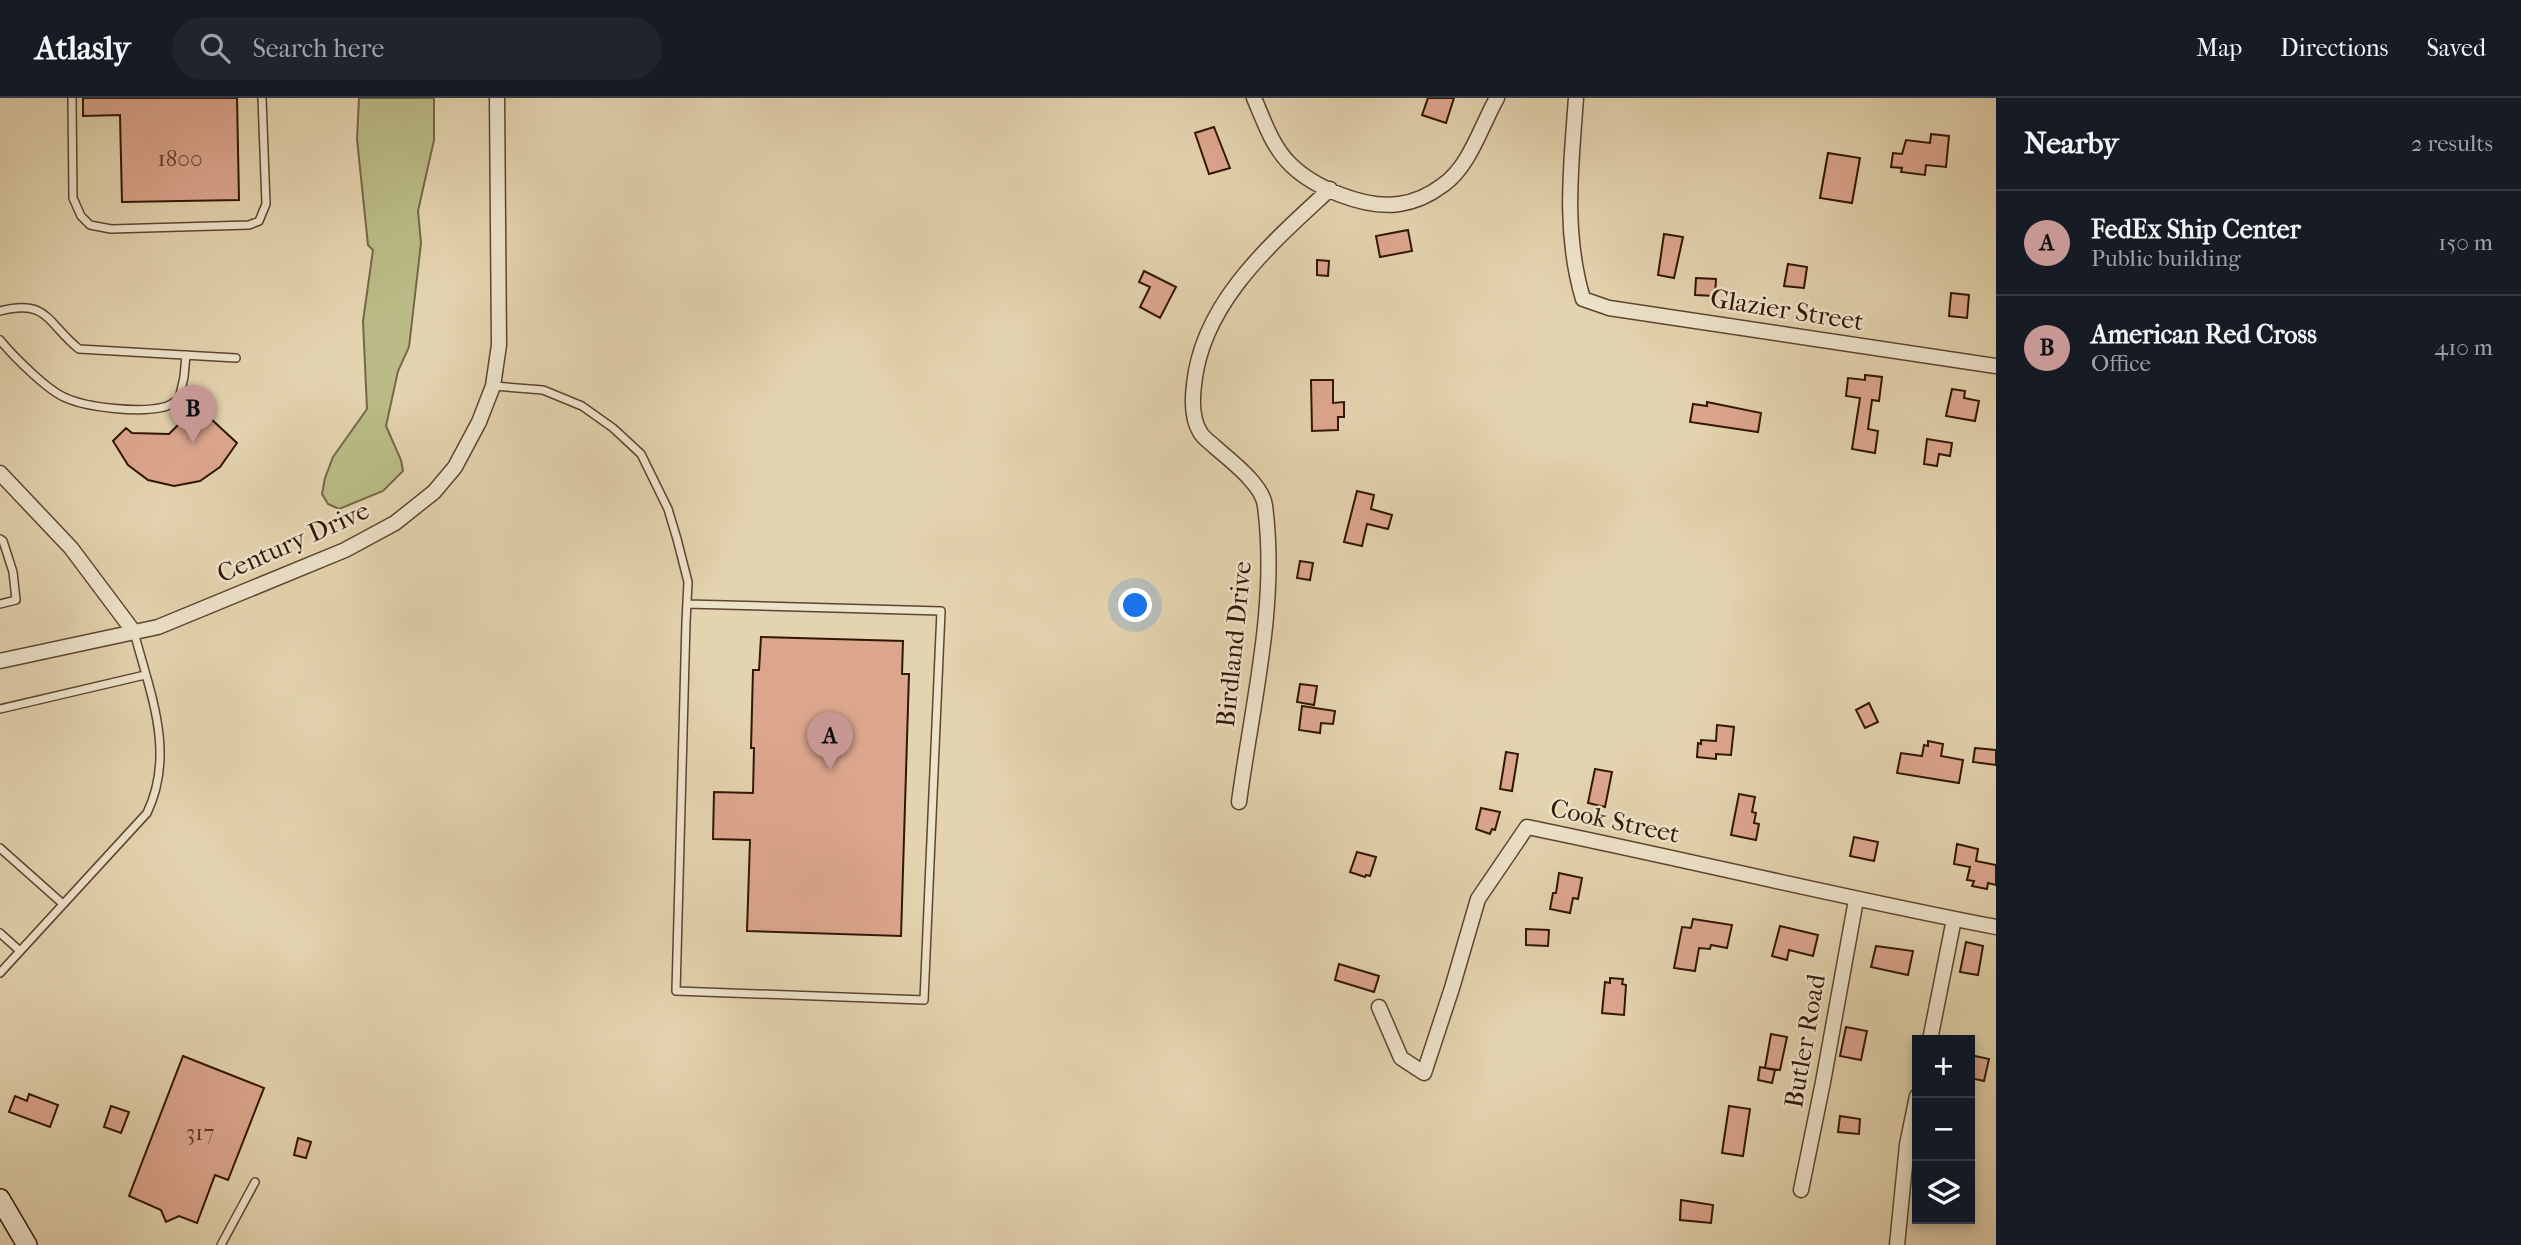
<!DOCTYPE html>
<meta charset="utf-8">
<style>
body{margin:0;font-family:"IM FELL French Canon",serif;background:#20242c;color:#f1f3f6}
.controls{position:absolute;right:21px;bottom:21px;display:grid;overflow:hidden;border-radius:0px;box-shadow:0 4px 10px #0003}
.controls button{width:63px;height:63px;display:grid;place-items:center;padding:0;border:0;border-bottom:2px solid #363941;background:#171b24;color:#f1f3f6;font:35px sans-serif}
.you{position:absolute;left:1136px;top:508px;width:24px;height:24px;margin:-18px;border:5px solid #fff;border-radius:50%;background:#1a73e8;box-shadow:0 0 0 10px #1a73e833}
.badge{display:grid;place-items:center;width:46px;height:46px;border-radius:50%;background:#c59692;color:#111;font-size:23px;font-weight:700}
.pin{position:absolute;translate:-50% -58px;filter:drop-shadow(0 2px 4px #0008)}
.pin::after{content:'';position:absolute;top:37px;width:24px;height:21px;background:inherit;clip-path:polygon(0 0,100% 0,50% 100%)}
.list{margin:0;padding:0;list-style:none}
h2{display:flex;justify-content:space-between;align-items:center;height:91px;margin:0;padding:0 28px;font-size:30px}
h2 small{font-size:23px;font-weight:400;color:#9ea1a6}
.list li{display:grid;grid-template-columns:46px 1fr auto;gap:21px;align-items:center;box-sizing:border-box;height:105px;padding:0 28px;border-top:2px solid #363941}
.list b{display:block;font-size:26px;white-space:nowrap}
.list p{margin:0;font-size:23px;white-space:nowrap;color:#9ea1a6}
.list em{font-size:23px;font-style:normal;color:#9ea1a6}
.icon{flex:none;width:38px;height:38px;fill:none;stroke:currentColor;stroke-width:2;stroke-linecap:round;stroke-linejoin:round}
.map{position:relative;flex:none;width:1996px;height:1147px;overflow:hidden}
header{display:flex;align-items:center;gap:42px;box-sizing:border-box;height:98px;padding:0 35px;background:#171b24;border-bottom:2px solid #363941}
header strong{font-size:33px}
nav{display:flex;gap:38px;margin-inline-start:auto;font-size:24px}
.search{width:490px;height:63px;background:#20242c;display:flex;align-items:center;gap:18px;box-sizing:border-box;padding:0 24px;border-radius:38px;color:#9ea1a6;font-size:26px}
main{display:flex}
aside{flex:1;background:#171b24}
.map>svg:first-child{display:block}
.green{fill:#babb86;stroke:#766846;stroke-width:2}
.building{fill:#dca68d;stroke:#321606;stroke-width:2}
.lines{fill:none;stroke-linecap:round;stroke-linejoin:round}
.lane-casing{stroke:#5e4530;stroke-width:10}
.street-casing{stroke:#5e4530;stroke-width:17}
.secondary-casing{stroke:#321606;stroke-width:22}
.lane{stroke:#ede2ca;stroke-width:7}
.street{stroke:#ede2ca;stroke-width:14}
.secondary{stroke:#ede2ca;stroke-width:19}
.labels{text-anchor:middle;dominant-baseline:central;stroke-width:5;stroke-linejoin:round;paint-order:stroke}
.number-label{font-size:23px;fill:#5c3a28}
.street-label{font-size:26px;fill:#321606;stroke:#ede2ca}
</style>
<header>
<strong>Atlasly</strong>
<div class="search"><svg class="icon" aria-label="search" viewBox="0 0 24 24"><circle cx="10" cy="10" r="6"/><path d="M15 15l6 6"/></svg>Search here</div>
<nav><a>Map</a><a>Directions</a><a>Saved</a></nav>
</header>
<main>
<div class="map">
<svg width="1996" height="1147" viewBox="0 0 1996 1147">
<rect width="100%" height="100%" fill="#e3d3ae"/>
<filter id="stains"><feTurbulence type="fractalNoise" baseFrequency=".00286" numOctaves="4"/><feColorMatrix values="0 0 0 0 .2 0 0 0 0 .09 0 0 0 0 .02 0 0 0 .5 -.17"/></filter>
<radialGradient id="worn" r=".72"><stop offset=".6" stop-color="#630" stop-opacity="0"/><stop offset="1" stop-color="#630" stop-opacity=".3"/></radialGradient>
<path class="green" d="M359,0H434V42L418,113L421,145L409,249L398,273L386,328L401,362L403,373L383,393L339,411L328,406L322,396L325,380L333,359L367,311L363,223L373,152L368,147L357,41Z"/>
<path class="building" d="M83,0H237L239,102L122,104L120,17L83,18Z
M1428,0H1454L1446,25L1422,17Z
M1214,29L1230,70L1209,76L1195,35Z
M1931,36L1949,38L1946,69L1926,67L1925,77L1901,74L1902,70L1891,69L1893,55L1902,56L1906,42L1930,45Z
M1828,55L1860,60L1852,105L1820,100Z
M1408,132L1412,153L1380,159L1376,138Z
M1664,136L1683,139L1674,180L1658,177Z
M1317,162L1329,163L1328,178L1317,177Z
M1788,166L1807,169L1804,190L1784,188Z
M1144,173L1176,189L1160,220L1140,209L1150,189L1139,184Z
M1696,180L1716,181L1715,198L1695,197Z
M1951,195L1969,197L1967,220L1949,218Z
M1865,277L1882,279L1879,303L1872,302L1868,331L1878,333L1875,355L1852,351L1860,300L1846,298L1848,280L1865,282Z
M1311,282H1333V305L1344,304V319H1338V332L1312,333Z
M1952,291L1965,293L1964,300L1979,303L1975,323L1946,318Z
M1707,304L1761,315L1758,334L1690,324L1693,306L1707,308Z
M197,308L237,345L220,369L200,383L174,388L148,382L128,367L113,343L126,330L132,335L169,336Z
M1927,341L1952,345L1950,358L1939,356L1937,368L1924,366Z
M1357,393L1374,397L1371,411L1392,417L1388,431L1367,426L1362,448L1344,444Z
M1300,463L1313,465L1310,482L1297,480Z
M761,539L903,543L902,576H909L901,838L747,833L750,742L713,741L714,694L753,695L754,650H751L753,572H759Z
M1300,586L1317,588L1314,607L1297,604Z
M1869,605L1878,624L1865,630L1856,612Z
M1302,608L1335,613L1333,626L1321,625L1320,635L1299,632Z
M1717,627L1734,629L1731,657L1716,656V661L1697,659L1698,645L1701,646V642L1716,643Z
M1928,643L1943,646L1941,658L1963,662L1959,685L1897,675L1901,655L1922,658L1924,647L1928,648Z
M1975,650L1996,652V667L1973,664Z
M1506,654L1518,656L1512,693L1500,691Z
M1595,671L1612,674L1605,709L1588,705Z
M1739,696L1755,699L1752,714L1756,715L1754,725L1759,726L1756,742L1731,737Z
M1481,710L1500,714L1495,732L1492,731L1490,736L1476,731Z
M1854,739L1878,744L1874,763L1850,758Z
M1957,746L1978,751L1976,763L1996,767V787L1988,785L1987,791L1972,788L1974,783L1967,782L1970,769L1954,766Z
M1357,754L1376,759L1370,778L1366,777L1365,779L1350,774Z
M1559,775L1582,780L1578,801L1573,800L1570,815L1550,811L1553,795H1556Z
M1693,821L1732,827L1727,850L1711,847L1710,851L1699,850L1695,873L1674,870L1682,829L1691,830Z
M1780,828L1818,837L1813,858L1789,852L1787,862L1772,858Z
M1526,831L1549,832L1548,848L1526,847Z
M1966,844L1983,848L1978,877L1960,874Z
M1876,848L1913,853L1908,877L1871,869Z
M1339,866L1379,878L1374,894L1335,882Z
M1610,880L1623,881L1622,886L1626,887L1624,917L1602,915L1605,884L1610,885Z
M1846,929L1867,933L1861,962L1840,958Z
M1771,936L1787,939L1780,972L1765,970Z
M1970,957L1989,961L1984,983L1970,980Z
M183,958L264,990L228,1082L215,1077L197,1125L179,1118L166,1124L161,1112L129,1098Z
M1760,969L1775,972L1772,985L1758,982Z
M29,996L58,1007L50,1029L9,1014L15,998L27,1003Z
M111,1008L129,1014L121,1035L104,1029Z
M1729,1008L1750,1011L1743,1058L1722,1055Z
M1840,1018L1860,1021L1859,1036L1838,1034Z
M298,1040L311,1044L306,1060L294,1057Z
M1681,1102L1713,1107L1711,1125L1680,1122Z"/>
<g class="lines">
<defs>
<path id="lane" d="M72,0L73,100L81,118L90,127L111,131L249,127L259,123L266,106L262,0
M0,213C48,201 46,224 79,251L236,260
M0,242C13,258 48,293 66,300C89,310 140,315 164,309C169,308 174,304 179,301L184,279L186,257
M494,288L543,292L582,308L613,330L641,356L668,411L677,441L688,484L686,524L676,893L924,902L941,513L687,506
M0,441L3,443L13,474L16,502L0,506
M0,611L145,577
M0,750L63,806
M0,835L20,853
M0,875L147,715C176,655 150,595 134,534
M221,1147L255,1084"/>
<path id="street" d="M1254,0C1264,23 1272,48 1290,66C1314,90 1365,111 1399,106C1415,104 1431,96 1443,87C1470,68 1481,28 1497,0
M1576,0C1571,69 1563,134 1583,201L1609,210L1996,268
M0,375L71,450L134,534
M0,563L158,529L345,452L395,425L434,394L455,369L479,324L493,288L499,247L497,0
M1239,704C1252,606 1278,507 1265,408C1263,387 1231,363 1215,349C1210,344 1203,340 1200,334C1192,321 1192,303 1194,287C1202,204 1272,145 1330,91
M1379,909L1401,960L1424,975L1452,890L1478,801L1527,729C1684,761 1839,799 1996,829
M1930,942L1954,821
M1801,1092L1823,984L1856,802
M1897,1147L1907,1047L1917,998"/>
<path id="secondary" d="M0,1101L27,1147"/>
</defs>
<use href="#lane" class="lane-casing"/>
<use href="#street" class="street-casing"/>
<use href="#secondary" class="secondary-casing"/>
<use href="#lane" class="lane"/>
<use href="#street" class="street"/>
<use href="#secondary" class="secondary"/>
</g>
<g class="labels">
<g class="number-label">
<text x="180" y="60">1800</text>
<text x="200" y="1034">317</text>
</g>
<g class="street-label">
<text transform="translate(1787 212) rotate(9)">Glazier Street</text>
<text transform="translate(293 444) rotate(-24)">Century Drive</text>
<text transform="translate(1234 546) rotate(-84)">Birdland Drive</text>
<text transform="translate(1615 723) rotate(12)">Cook Street</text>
<text transform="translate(1805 943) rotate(-80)">Butler Road</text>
</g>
</g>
<rect width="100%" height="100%" filter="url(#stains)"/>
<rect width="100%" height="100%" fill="url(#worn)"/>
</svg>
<div class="controls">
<button>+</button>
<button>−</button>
<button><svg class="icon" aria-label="layers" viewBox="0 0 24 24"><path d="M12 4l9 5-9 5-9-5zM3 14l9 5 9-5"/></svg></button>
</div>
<div class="you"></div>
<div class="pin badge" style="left:830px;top:672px">A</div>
<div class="pin badge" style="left:193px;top:345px">B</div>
</div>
<aside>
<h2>Nearby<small>2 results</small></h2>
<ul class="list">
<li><span class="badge">A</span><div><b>FedEx Ship Center</b><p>Public building</p></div><em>150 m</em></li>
<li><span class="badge">B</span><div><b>American Red Cross</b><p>Office</p></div><em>410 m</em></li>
</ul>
</aside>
</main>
